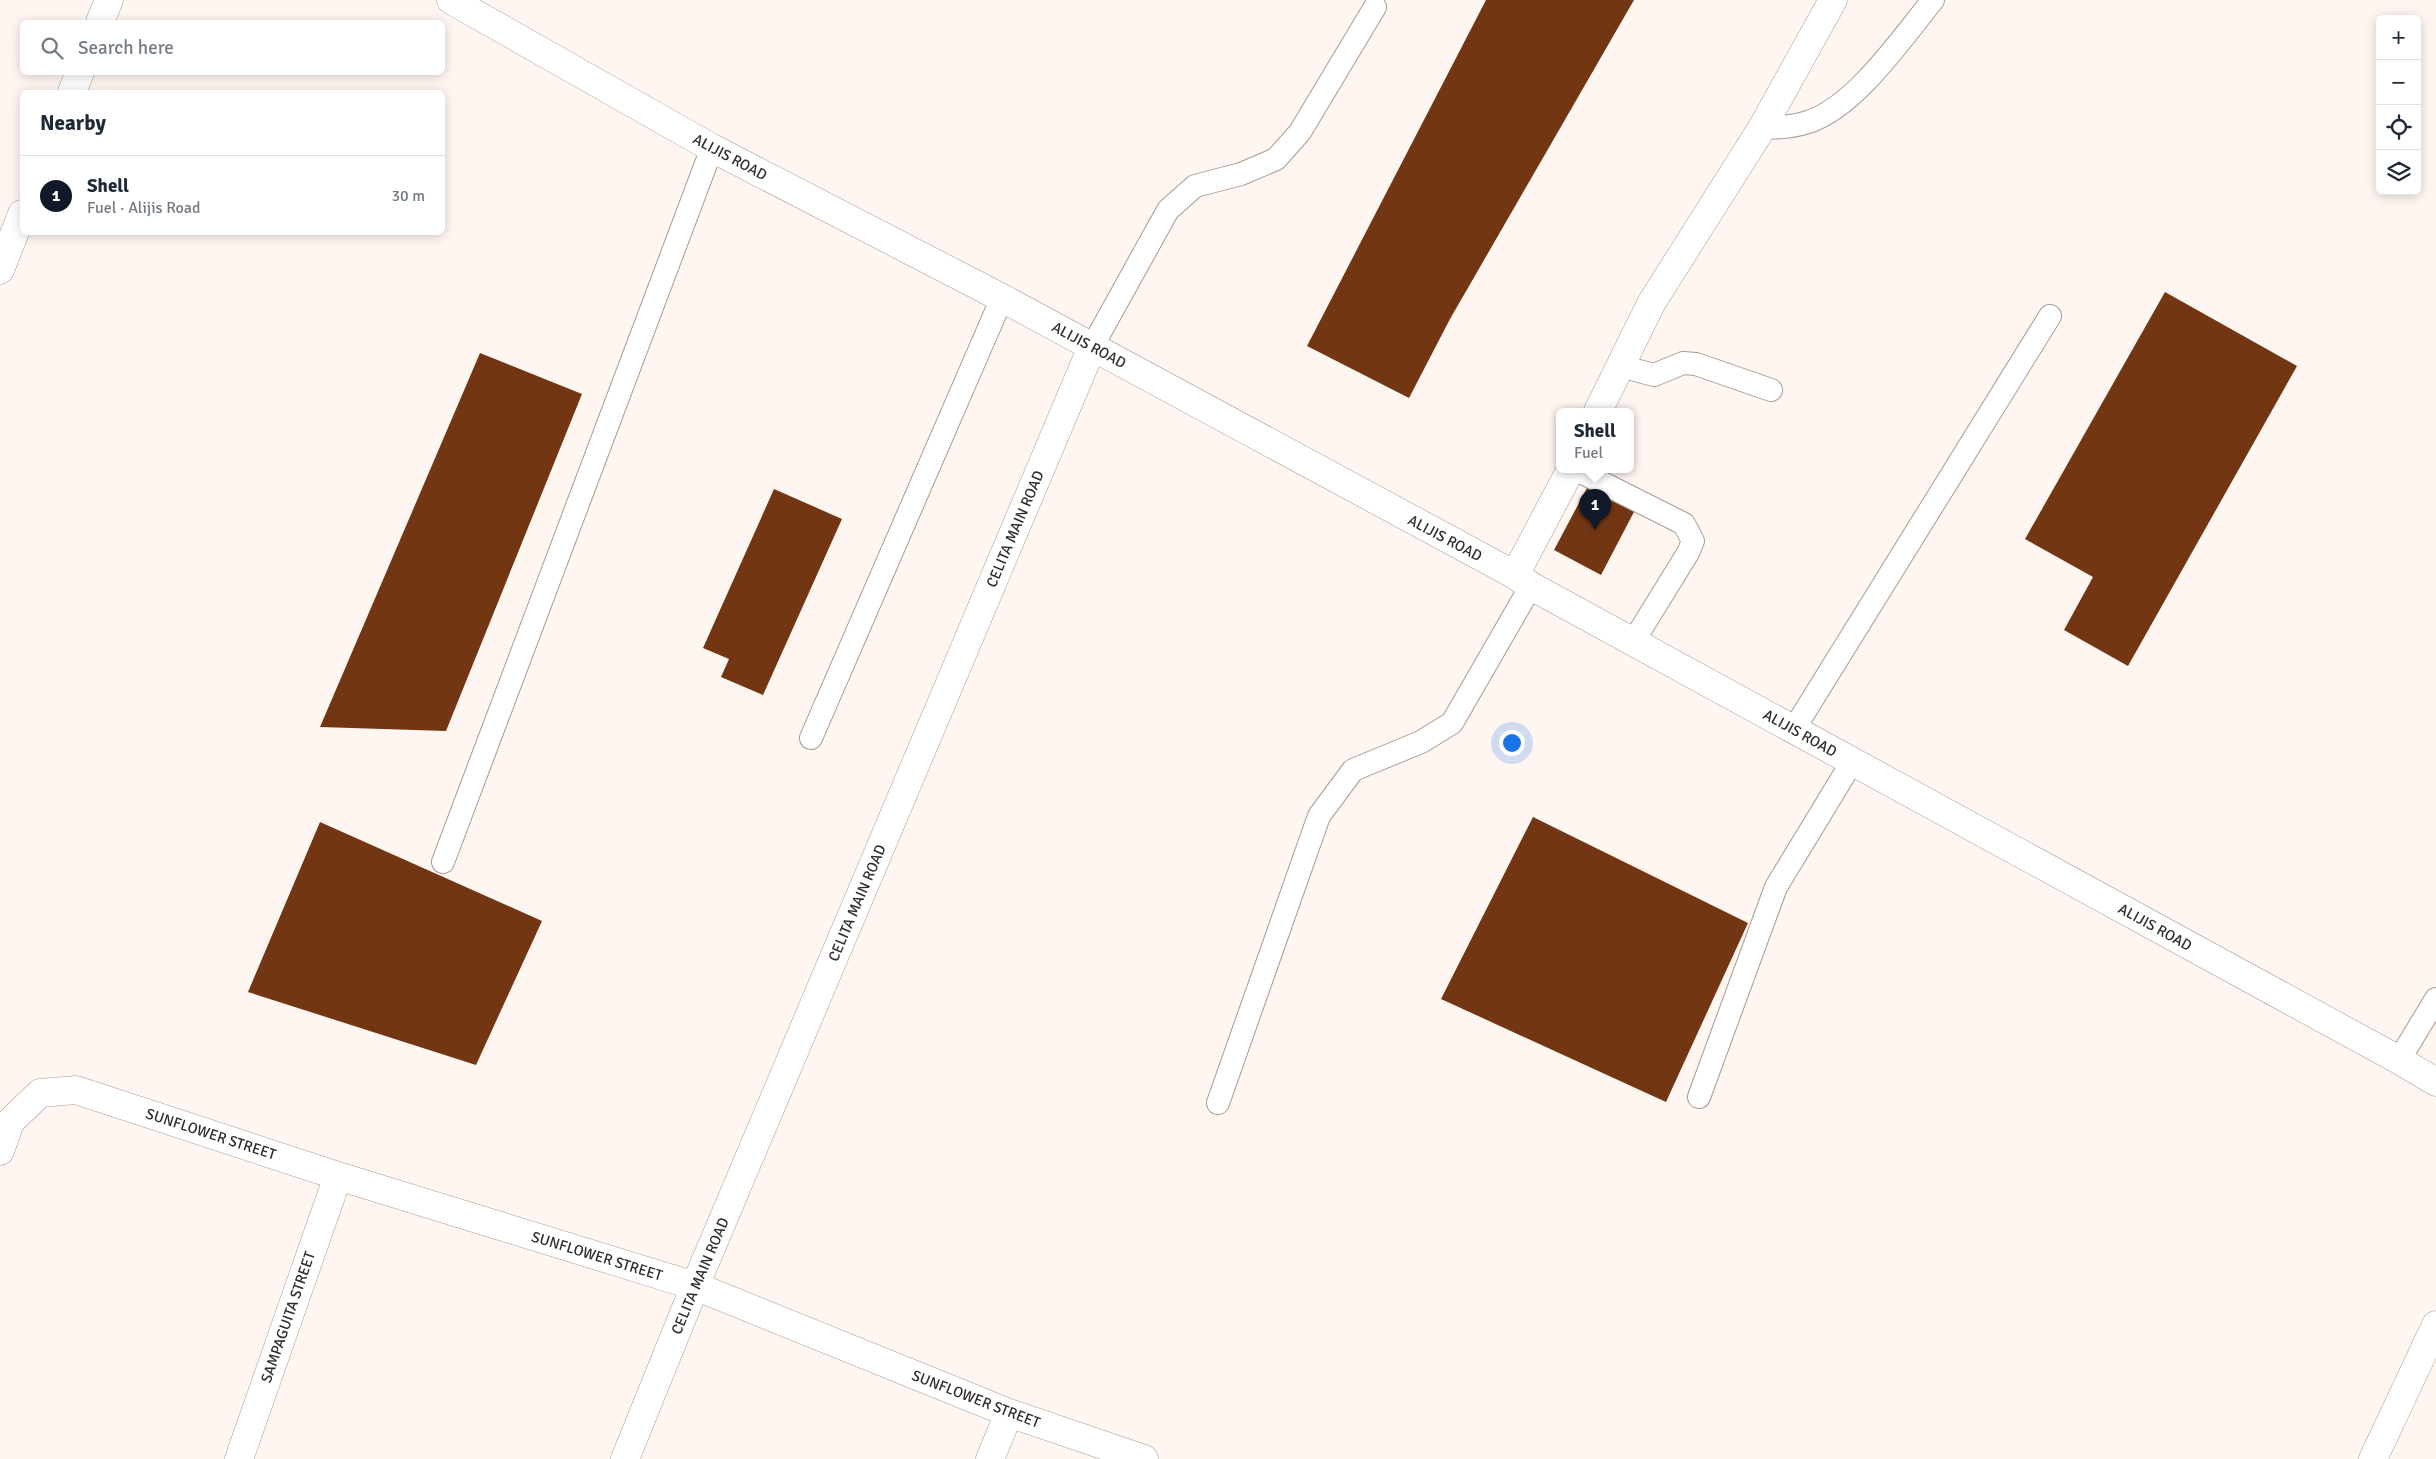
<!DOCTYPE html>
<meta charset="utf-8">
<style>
body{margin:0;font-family:Signika,sans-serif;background:#f6f6f7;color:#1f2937}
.controls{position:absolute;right:15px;top:15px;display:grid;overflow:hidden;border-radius:8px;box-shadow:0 2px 12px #0003}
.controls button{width:45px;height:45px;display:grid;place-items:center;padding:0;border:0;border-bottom:1px solid #e0e1e3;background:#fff;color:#1f2937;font:25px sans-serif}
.you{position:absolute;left:1511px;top:742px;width:18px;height:18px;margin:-12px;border:4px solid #fff;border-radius:50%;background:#1a73e8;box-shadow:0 0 0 8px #1a73e833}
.badge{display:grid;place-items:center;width:32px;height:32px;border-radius:50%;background:#111827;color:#fff;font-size:16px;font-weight:700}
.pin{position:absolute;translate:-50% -41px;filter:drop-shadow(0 1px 2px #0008)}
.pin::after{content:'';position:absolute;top:26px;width:18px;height:15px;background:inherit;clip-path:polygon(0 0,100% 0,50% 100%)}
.popup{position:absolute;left:1556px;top:408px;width:78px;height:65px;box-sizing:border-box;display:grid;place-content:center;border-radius:8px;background:#fff;filter:drop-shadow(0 1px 4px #0005);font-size:16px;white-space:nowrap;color:#747a83}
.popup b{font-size:19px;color:#1f2937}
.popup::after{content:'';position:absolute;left:50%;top:100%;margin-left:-10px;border:10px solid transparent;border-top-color:#fff}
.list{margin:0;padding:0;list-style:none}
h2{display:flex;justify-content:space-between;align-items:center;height:65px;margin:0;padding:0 20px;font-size:21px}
h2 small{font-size:16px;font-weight:400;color:#747a83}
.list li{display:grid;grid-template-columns:32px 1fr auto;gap:15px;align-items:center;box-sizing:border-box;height:80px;padding:0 20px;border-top:1px solid #e0e1e3}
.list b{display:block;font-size:19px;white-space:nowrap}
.list p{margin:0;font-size:16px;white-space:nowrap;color:#747a83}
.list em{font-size:16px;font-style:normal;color:#747a83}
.icon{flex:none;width:28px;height:28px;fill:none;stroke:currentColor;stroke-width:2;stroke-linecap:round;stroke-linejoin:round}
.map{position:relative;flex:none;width:2436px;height:1459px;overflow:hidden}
.search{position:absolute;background:#fff;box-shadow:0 2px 12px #0003;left:20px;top:20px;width:425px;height:55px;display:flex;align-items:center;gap:12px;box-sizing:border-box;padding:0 18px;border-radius:8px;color:#747a83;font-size:19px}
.panel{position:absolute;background:#fff;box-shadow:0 2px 12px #0003;left:20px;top:90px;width:425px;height:145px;border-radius:8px}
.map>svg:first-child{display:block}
.building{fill:#733612}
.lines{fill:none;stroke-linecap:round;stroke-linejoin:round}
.lane-casing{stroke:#a79a93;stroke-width:24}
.street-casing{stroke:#a79a93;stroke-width:29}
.primary-casing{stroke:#a79a93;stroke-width:29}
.lane{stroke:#fff;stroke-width:22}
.street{stroke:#fff;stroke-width:28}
.primary{stroke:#fff;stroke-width:28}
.labels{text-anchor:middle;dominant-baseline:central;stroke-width:5;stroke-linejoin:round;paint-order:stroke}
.street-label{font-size:15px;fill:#312c29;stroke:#fff}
</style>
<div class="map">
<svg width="2436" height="1459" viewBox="0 0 2436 1459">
<rect width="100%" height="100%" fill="#fff6f2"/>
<path class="building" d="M1486,0H1634L1450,319L1409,398L1307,346Z
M2165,292L2297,366L2128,666L2064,630L2093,577L2025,539Z
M480,353L582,394L446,731L320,727Z
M1588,486L1635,510L1601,575L1554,550Z
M774,489L842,519L763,695L721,677L729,659L703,648Z
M1533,817L1748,923L1666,1102L1441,999Z
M320,822L542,921L476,1065L248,992Z"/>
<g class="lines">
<defs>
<path id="lane" d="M1762,128C1778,128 1793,127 1808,122C1855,107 1902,38 1933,0
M1092,347L1168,210L1195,186L1241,174L1276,159L1300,132L1375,7
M1620,366L1654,375L1683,363L1696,364L1771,390
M1575,469L1684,524L1693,541L1688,553L1633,642
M1794,729L2050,316
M811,738L1002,298
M443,862L712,148
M2399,1060L2436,999
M1699,1097L1776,887L1852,762
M1218,1103L1319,816L1353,770L1421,742L1452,723L1531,586"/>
<path id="street" d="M100,22L109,0
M72,92L80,72
M0,270L22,214
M1598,411L1652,302L1762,128L1833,0
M1515,575L1571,469
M0,1151L10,1122L40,1093L76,1090L338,1176L695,1286L1009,1413L1144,1459
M239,1459L338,1176
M625,1459L695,1286L1092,347
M990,1459L1009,1413
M2373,1459L2436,1325"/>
<path id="primary" d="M451,0L712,148L1002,298L1515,575L1531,586L2399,1060L2436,1082"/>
</defs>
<use href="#lane" class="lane-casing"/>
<use href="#street" class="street-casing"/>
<use href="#primary" class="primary-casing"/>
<use href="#lane" class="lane"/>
<use href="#street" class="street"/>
<use href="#primary" class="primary"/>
</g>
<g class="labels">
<g class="street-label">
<text transform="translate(730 157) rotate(28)">ALIJIS ROAD</text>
<text transform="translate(1089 345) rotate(28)">ALIJIS ROAD</text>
<text transform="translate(1015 529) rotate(-67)">CELITA MAIN ROAD</text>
<text transform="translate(1445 538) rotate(28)">ALIJIS ROAD</text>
<text transform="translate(1800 733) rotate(29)">ALIJIS ROAD</text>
<text transform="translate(857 903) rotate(-67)">CELITA MAIN ROAD</text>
<text transform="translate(2155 927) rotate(29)">ALIJIS ROAD</text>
<text transform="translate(211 1134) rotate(18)">SUNFLOWER STREET</text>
<text transform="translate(597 1256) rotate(17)">SUNFLOWER STREET</text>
<text transform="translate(700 1276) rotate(-67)">CELITA MAIN ROAD</text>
<text transform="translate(288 1317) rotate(-71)">SAMPAGUITA STREET</text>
<text transform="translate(976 1399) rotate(21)">SUNFLOWER STREET</text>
</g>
</g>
</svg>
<div class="controls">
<button>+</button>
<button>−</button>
<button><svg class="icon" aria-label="locate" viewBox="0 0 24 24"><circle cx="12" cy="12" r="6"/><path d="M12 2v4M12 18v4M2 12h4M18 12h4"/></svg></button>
<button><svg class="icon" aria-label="layers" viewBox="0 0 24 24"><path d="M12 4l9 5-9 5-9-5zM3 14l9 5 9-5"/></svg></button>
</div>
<div class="you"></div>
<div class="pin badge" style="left:1595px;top:530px">1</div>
<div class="popup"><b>Shell</b>Fuel</div>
<div class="search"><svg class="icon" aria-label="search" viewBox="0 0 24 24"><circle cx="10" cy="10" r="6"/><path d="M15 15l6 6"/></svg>Search here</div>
<section class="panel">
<h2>Nearby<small></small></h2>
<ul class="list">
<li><span class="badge">1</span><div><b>Shell</b><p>Fuel · Alijis Road</p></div><em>30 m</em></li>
</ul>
</section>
</div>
